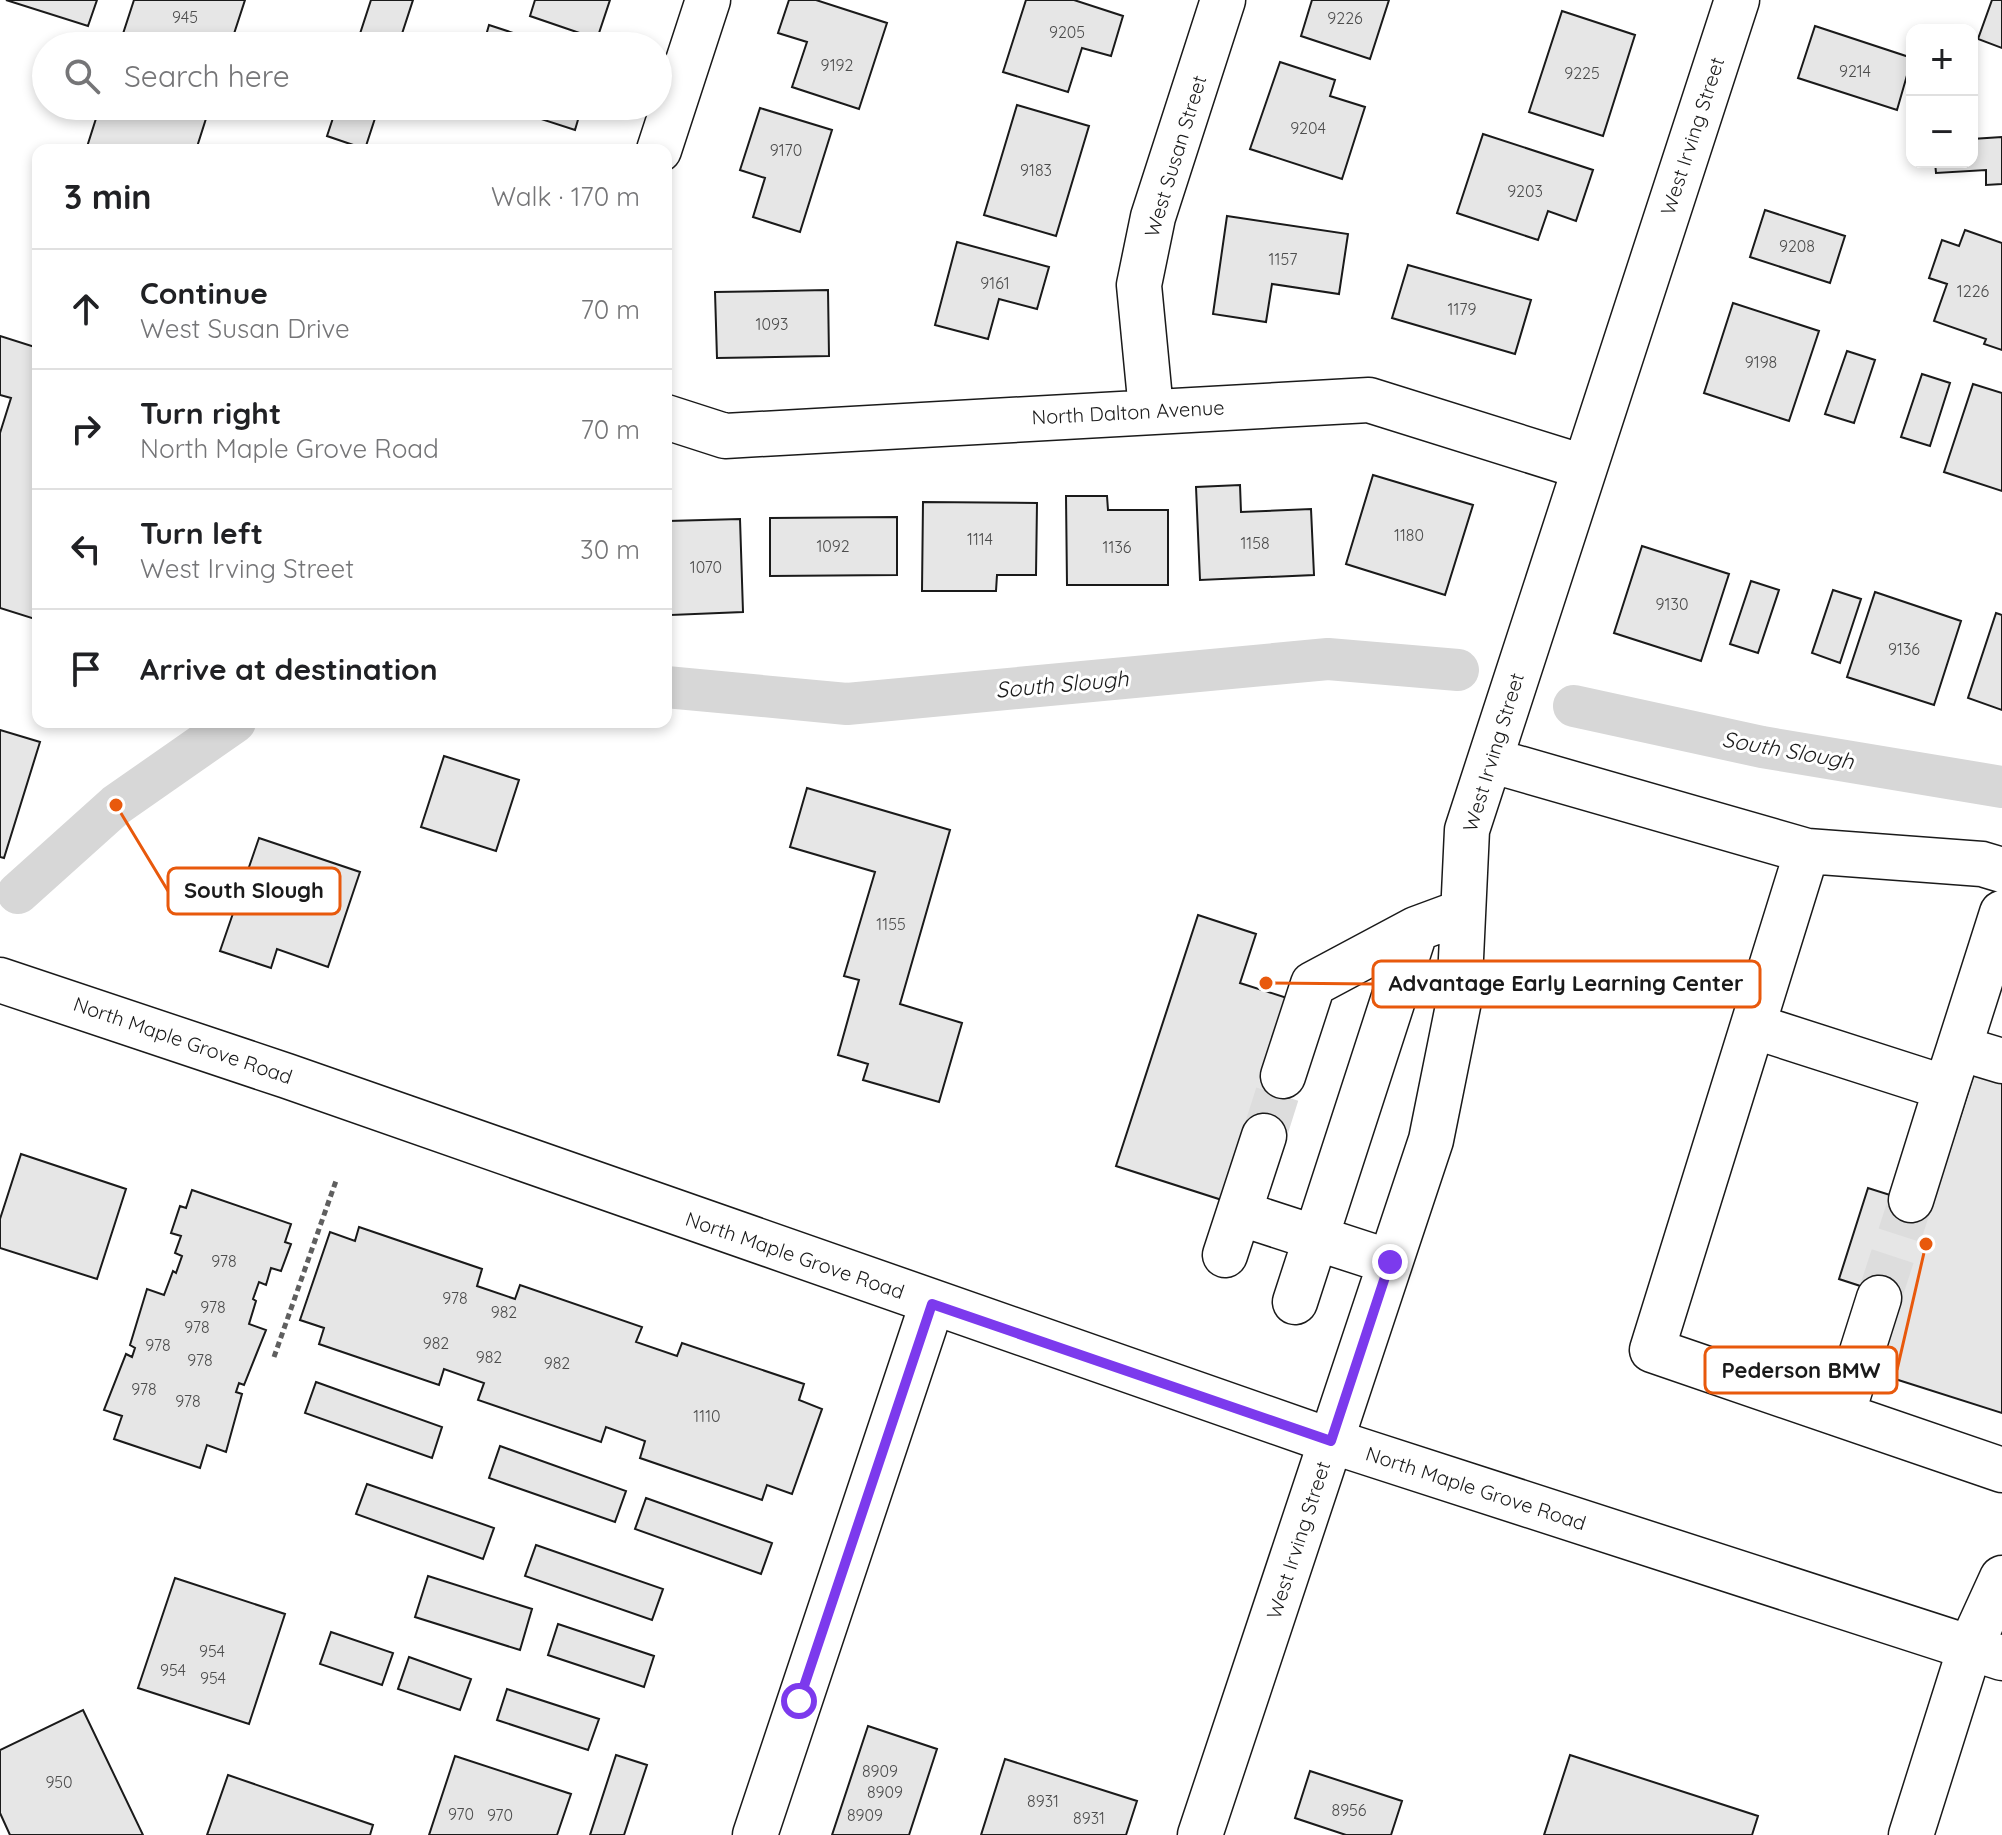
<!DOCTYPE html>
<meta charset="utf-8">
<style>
body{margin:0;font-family:Quicksand,sans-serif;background:#f6f6f6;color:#202124}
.controls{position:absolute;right:24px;top:24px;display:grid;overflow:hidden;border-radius:16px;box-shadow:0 4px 12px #0003}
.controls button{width:72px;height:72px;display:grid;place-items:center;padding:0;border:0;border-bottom:2px solid #e0e0e0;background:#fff;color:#202124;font:40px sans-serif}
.stop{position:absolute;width:24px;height:24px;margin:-18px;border:6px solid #7c3aed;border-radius:50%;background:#fff}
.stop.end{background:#7c3aed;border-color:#fff;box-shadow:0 2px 8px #0008}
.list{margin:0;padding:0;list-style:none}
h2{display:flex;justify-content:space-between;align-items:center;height:104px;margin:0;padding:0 32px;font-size:34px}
h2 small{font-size:26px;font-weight:400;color:#757577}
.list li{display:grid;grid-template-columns:52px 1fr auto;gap:24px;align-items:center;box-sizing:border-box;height:120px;padding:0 32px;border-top:2px solid #e0e0e0}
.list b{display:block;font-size:30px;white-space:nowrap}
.list p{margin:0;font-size:26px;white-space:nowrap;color:#757577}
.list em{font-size:26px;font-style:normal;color:#757577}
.icon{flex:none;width:44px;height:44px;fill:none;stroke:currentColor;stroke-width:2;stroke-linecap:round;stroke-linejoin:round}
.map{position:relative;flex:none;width:2002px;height:1835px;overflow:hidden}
.search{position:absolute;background:#fff;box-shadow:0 4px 12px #0003;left:32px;top:32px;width:640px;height:88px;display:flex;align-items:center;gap:20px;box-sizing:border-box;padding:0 28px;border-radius:44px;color:#757577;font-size:30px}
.panel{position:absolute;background:#fff;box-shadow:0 4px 12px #0003;left:32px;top:144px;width:640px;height:584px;border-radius:16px}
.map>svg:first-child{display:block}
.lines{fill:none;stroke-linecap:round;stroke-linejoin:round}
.canal{stroke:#d7d7d7;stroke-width:42}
.building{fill:#e6e6e6;stroke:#1a1a1a;stroke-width:2}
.minor-tunnel{stroke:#ddd;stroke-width:44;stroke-dasharray:44 22;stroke-linecap:butt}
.minor-casing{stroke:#1a1a1a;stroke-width:47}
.major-casing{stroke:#1a1a1a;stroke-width:47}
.path{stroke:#5f5f5f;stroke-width:5;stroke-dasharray:6 4;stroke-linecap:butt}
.minor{stroke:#fff;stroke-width:44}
.major{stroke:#fff;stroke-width:44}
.route{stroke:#7c3aed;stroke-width:10}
.labels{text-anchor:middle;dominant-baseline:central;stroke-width:6;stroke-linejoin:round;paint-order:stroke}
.number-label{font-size:16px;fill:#4d4d4d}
.street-label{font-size:20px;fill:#1a1a1a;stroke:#fff}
.water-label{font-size:22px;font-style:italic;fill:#1a1a1a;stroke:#fff}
.leader{fill:none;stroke:#e8590c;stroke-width:3}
.callout-dot{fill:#e8590c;stroke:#fff;stroke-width:3}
.callout{fill:#fff;stroke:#e8590c;stroke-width:3}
.callout-label{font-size:22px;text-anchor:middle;font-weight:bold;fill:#1a1a1a}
</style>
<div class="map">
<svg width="2002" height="1835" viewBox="0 0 2002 1835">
<rect width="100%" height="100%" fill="#fff"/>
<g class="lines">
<path class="canal" d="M666,687L847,704L1328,659L1458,670
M1574,706L1762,747L2002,787
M18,893L116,805L235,722"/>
</g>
<path class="building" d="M6,0H97L88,26Z
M134,0H245L230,46H119Z
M371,0H413L398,46H356Z
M535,0H610L597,39L530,16Z
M789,0H816L887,23L859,109L792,87L807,42L778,33Z
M1026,0H1074L1123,16L1111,56L1082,48L1068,92L1003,72Z
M1312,0H1389L1370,59L1301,36Z
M1992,0H2002V48L1978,39Z
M1562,11L1635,35L1603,136L1529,112Z
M489,25L553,46H483Z
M1815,26L1912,58L1897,110L1798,78Z
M1280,62L1335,80L1330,96L1365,107L1342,179L1250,149Z
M1017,105L1089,126L1056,236L984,215Z
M100,106H210L196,150H86Z
M337,106H379L365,149L327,136Z
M501,106H582L575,130Z
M760,108L832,130L800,232L753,217L765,178L740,170Z
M1483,134L1593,170L1576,221L1548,211L1538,240L1457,213Z
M2002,137V184L1986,185V170L1936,173L1935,162H1972V139Z
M1765,210L1845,236L1830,283L1750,257Z
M1227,216L1348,234L1339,294L1272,284L1266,322L1213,314Z
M1965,230L2002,243V350L1984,344L1986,339L1934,321L1947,284L1929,278L1942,240L1959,246Z
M957,242L1049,267L1037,309L999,299L988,339L935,325Z
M1408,265L1531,300L1515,354L1392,318Z
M828,290L829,356L717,358L715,292Z
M1733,303L1819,331L1789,421L1704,393Z
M0,336L38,348V620L0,608V433L11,398L0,395Z
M1847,351L1875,360L1854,423L1825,414Z
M1922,374L1950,383L1930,446L1901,437Z
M1973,384L2002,393V491L1944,472Z
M1373,475L1473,505L1445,595L1346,564Z
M1240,485L1241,512L1311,509L1314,575L1200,580L1196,487Z
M1066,496H1107L1108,510H1168V585H1067Z
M923,502L1037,503L1036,575H997L996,591H922Z
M897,517V575L770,576V518Z
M740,519L743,612L671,615L668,521Z
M1642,546L1729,574L1701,661L1614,633Z
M1751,581L1779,590L1758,653L1730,644Z
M1833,590L1861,599L1840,663L1812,653Z
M1875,592L1961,621L1934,705L1847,677Z
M1996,613L2002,615V710L1968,698Z
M0,730L40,742L4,858L0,857Z
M444,756L519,780L496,851L421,827Z
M807,788L950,830L900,1004L962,1023L939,1102L863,1080L868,1064L838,1055L859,980L844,976L875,872L790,847Z
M259,838L360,872L328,967L277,949L271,968L220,951Z
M1198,915L1256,934L1240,983L1287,998L1295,1080L1276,1140L1222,1200L1116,1166Z
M1976,1067L2002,1075V1413L1870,1371L1894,1297L1839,1279L1868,1188L1931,1208Z
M21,1154L126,1189L97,1279L0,1248V1219Z
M192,1190L291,1224L285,1242L291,1244L281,1271L271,1268L266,1285L259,1282L253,1299L256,1301L249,1324L266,1330L244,1385L239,1383L236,1392L242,1394L226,1452L207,1445L200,1468L114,1439L122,1416L104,1410L126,1354L132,1357L135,1348L130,1345L147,1289L164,1295L173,1271L176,1273L182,1256L175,1253L181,1236L171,1233L180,1206L186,1208Z
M359,1227L482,1269L477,1286L515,1299L520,1285L642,1327L636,1342L677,1356L682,1343L804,1384L799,1400L822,1409L792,1494L767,1485L762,1500L640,1458L645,1441L606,1427L601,1442L478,1400L484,1383L444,1369L439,1385L319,1344L324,1328L300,1320L330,1232L355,1241Z
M316,1382L442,1427L432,1458L305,1413Z
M500,1446L626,1491L615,1522L489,1478Z
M367,1484L494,1528L483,1559L356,1514Z
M646,1498L772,1543L761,1574L635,1529Z
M536,1545L663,1589L652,1620L525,1576Z
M428,1576L532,1609L520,1650L415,1617Z
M175,1578L285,1614L249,1724L138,1688Z
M558,1624L654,1656L644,1687L548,1655Z
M331,1632L393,1653L382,1685L320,1664Z
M409,1657L471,1679L460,1710L398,1689Z
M507,1689L599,1719L588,1750L497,1720Z
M83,1710L143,1835H10L0,1813V1750Z
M868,1726L937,1749L909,1835H832Z
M616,1755L647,1765L624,1835H590Z
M1570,1755L1758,1816L1752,1835H1544Z
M455,1756L571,1794L557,1835H429Z
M1005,1759L1137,1801L1126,1835H981Z
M1310,1771L1402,1801L1391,1835H1346L1295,1818Z
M228,1775L373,1825L370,1835H207Z"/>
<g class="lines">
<path class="minor-tunnel" d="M1264,1136L1283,1076
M1879,1298L1911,1200"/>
<defs>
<path id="minor" d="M659,150L708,0
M1151,410L1139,285L1153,217L1223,0
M666,417L725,436L1369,400L1583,467
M1490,760L1807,851L1652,1350L2002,1470
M1807,851L1982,864L2002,870
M1753,1026L1946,1088L1959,1048L2002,1061
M1959,1048L2002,913
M1283,1076L1313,984L1416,929
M1911,1200L1946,1088
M1239,1213L1390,1262
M1225,1255L1264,1136
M1295,1302L1416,929L1462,912
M1842,1415L1879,1298
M755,1835L932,1304
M1200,1835L1431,1140L1459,1001L1467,830L1737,0
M1911,1835L1970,1648L2002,1578"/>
<path id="major" d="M0,980L287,1076L1331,1441L2002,1658"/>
</defs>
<use href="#minor" class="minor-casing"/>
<use href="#major" class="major-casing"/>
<path class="path" d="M274,1357L337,1178"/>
<use href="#minor" class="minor"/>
<use href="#major" class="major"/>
</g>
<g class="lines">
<path class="route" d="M799,1701L932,1304L1331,1441L1390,1262"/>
</g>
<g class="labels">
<g class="number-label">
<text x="185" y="17">945</text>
<text x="1345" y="18">9226</text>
<text x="1067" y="32">9205</text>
<text x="837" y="65">9192</text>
<text x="1855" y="71">9214</text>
<text x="1582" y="73">9225</text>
<text x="1308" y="128">9204</text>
<text x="786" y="150">9170</text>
<text x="1036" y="170">9183</text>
<text x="1525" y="191">9203</text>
<text x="1797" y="246">9208</text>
<text x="1283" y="259">1157</text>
<text x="995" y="283">9161</text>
<text x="1973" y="291">1226</text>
<text x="1462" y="309">1179</text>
<text x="772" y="324">1093</text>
<text x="1761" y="362">9198</text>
<text x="1409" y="535">1180</text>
<text x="980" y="539">1114</text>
<text x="1255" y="543">1158</text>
<text x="833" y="546">1092</text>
<text x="1117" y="547">1136</text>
<text x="706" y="567">1070</text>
<text x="1672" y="604">9130</text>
<text x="1904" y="649">9136</text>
<text x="891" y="924">1155</text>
<text x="224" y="1261">978</text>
<text x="455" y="1298">978</text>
<text x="213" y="1307">978</text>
<text x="504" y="1312">982</text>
<text x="197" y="1327">978</text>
<text x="436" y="1343">982</text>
<text x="158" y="1345">978</text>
<text x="489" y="1357">982</text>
<text x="200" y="1360">978</text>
<text x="557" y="1363">982</text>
<text x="144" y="1389">978</text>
<text x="188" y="1401">978</text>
<text x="707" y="1416">1110</text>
<text x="212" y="1651">954</text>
<text x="173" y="1670">954</text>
<text x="213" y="1678">954</text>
<text x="880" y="1771">8909</text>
<text x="59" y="1782">950</text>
<text x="885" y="1792">8909</text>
<text x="1043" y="1801">8931</text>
<text x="1349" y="1810">8956</text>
<text x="461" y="1814">970</text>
<text x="500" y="1815">970</text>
<text x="865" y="1815">8909</text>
<text x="1089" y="1818">8931</text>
</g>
<g class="street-label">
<text transform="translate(1692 136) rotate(-72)">West Irving Street</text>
<text transform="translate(1175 156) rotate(-73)">West Susan Street</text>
<text transform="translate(1128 412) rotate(-3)">North Dalton Avenue</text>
<text transform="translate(1493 752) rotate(-73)">West Irving Street</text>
<text transform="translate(183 1040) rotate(19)">North Maple Grove Road</text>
<text transform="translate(795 1255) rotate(19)">North Maple Grove Road</text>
<text transform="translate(1476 1488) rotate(18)">North Maple Grove Road</text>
<text transform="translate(1298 1540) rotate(-72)">West Irving Street</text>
</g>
<g class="water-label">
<text transform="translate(1062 684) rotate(-5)">South Slough</text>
<text transform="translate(1788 750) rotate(10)">South Slough</text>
</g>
</g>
<path class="leader" d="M116 805L168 891M1266 983L1373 984M1926 1244L1897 1370"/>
<g class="callout-dot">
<circle cx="116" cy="805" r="8"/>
<circle cx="1266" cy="983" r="8"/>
<circle cx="1926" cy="1244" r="8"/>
</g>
<g class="callout">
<rect x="168" y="868" width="172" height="46" rx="8"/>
<rect x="1373" y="961" width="387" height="46" rx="8"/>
<rect x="1705" y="1347" width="192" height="46" rx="8"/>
</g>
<g class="callout-label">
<text x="254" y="898">South Slough</text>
<text x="1566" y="991">Advantage Early Learning Center</text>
<text x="1801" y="1378">Pederson BMW</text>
</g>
</svg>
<div class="controls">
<button>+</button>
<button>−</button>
</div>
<div class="stop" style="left:799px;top:1701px"></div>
<div class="stop end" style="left:1390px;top:1262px"></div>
<div class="search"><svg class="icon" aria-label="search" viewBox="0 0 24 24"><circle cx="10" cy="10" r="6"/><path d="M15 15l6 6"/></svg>Search here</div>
<section class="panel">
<h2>3 min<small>Walk · 170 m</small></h2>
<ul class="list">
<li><svg class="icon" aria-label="ahead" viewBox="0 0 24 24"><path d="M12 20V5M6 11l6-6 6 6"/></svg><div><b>Continue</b><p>West Susan Drive</p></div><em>70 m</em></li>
<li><svg class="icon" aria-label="right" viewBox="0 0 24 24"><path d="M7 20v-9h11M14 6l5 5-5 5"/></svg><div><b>Turn right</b><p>North Maple Grove Road</p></div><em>70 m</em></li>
<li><svg class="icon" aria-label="left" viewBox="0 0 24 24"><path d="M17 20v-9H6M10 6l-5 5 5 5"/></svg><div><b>Turn left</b><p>West Irving Street</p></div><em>30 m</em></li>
<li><svg class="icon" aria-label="arrive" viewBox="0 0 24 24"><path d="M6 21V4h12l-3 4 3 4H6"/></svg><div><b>Arrive at destination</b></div></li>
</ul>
</section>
</div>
